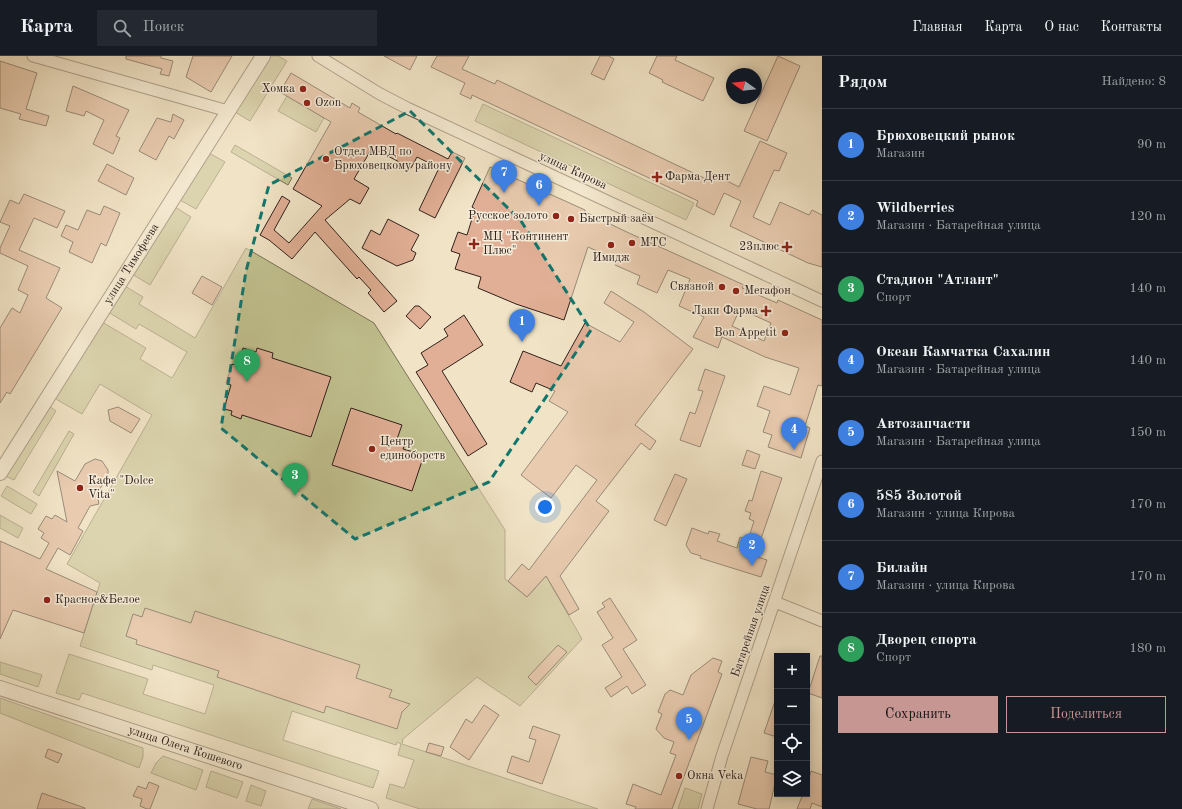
<!DOCTYPE html>
<html lang="ru">
<meta charset="utf-8">
<style>
body{margin:0;font-family:"Old Standard TT",serif;background:#242831;color:#f1f3f6}
.controls{position:absolute;right:12px;bottom:12px;display:grid;overflow:hidden;border-radius:0px;box-shadow:0 2px 10px #0003}
.controls button{width:36px;height:36px;display:grid;place-items:center;padding:0;border:0;border-bottom:1px solid #363941;background:#171b24;color:#f1f3f6;font:20px sans-serif}
.compass{position:absolute;left:726px;top:12px;width:36px;height:36px;border-radius:50%;background:#171b24;box-shadow:0 2px 10px #0003;rotate:285deg}
.you{position:absolute;left:545px;top:451px;width:14px;height:14px;margin:-10px;border:3px solid #fff;border-radius:50%;background:#1a73e8;box-shadow:0 0 0 6px #1a73e833}
.badge{display:grid;place-items:center;width:26px;height:26px;border-radius:50%;background:#c59692;color:#fff;font-size:13px;font-weight:700}
.pin{position:absolute;translate:-50% -33px;filter:drop-shadow(0 1px 2px #0008)}
.pin::after{content:'';position:absolute;top:21px;width:14px;height:12px;background:inherit;clip-path:polygon(0 0,100% 0,50% 100%)}
.list{margin:0;padding:0;list-style:none}
h2{display:flex;justify-content:space-between;align-items:center;height:52px;margin:0;padding:0 16px;font-size:17px}
h2 small{font-size:13px;font-weight:400;color:#9ea1a6}
.list li{display:grid;grid-template-columns:26px 1fr auto;gap:12px;align-items:center;box-sizing:border-box;height:72px;padding:0 16px;border-top:1px solid #363941}
.list b{display:block;font-size:15px;white-space:nowrap}
.list p{margin:0;font-size:13px;white-space:nowrap;color:#9ea1a6}
.list em{font-size:13px;font-style:normal;color:#9ea1a6}
.actions{display:flex;gap:8px;padding:12px 16px}
.actions a{flex:1;padding:9px 0;border:1px solid #c59692;border-radius:0px;text-align:center;font-size:14px;color:#c59692}
.actions .main{background:#c59692;color:#111}
.icon{flex:none;width:22px;height:22px;fill:none;stroke:currentColor;stroke-width:2;stroke-linecap:round;stroke-linejoin:round}
.map{position:relative;flex:none;width:822px;height:753px;overflow:hidden}
header{display:flex;align-items:center;gap:24px;box-sizing:border-box;height:56px;padding:0 20px;background:#171b24;border-bottom:1px solid #363941}
header strong{font-size:19px}
nav{display:flex;gap:22px;margin-inline-start:auto;font-size:14px}
.search{width:280px;height:36px;background:#242831;display:flex;align-items:center;gap:10px;box-sizing:border-box;padding:0 14px;border-radius:0px;color:#9ea1a6;font-size:15px}
main{display:flex}
aside{flex:1;background:#171b24}
.map>svg:first-child{display:block}
.green{fill:#c2c290;stroke:#797256}
.building{fill:#e1af95;stroke:#30211c;fill-rule:evenodd}
.lines{fill:none;stroke-linecap:round;stroke-linejoin:round}
.minor-casing{stroke:#605246;stroke-width:13}
.tertiary-casing{stroke:#605246;stroke-width:16}
.minor{stroke:#f6edda;stroke-width:11}
.tertiary{stroke:#f6edda;stroke-width:14}
.marked{fill:none;stroke:#0f766e;stroke-width:3;stroke-dasharray:8 5;stroke-linejoin:round}
.poi-dot{fill:#8f2418;stroke:#f6edda;stroke-width:1.5}
.labels{text-anchor:middle;dominant-baseline:central;stroke-width:3;stroke-linejoin:round;paint-order:stroke}
.poi-label{font-size:12px;fill:#30211c;stroke:#f6edda;text-anchor:start}
.street-label{font-size:12px;fill:#30211c;stroke:#f6edda}
</style>
<header>
<strong>Карта</strong>
<div class="search"><svg class="icon" aria-label="search" viewBox="0 0 24 24"><circle cx="10" cy="10" r="6"/><path d="M15 15l6 6"/></svg>Поиск</div>
<nav><a>Главная</a><a>Карта</a><a>О нас</a><a>Контакты</a></nav>
</header>
<main>
<div class="map">
<svg width="822" height="753" viewBox="0 0 822 753">
<rect width="100%" height="100%" fill="#f1e4c6"/>
<filter id="stains"><feTurbulence type="fractalNoise" baseFrequency=".005" numOctaves="4"/><feColorMatrix values="0 0 0 0 .2 0 0 0 0 .09 0 0 0 0 .02 0 0 0 .5 -.17"/></filter>
<radialGradient id="worn" r=".72"><stop offset=".6" stop-color="#630" stop-opacity="0"/><stop offset="1" stop-color="#630" stop-opacity=".3"/></radialGradient>
<path class="green" d="M270,0H278L287,5L250,65L235,56Z
M287,40L324,62L316,76L278,55Z
M483,48L694,147L686,164L475,65Z
M235,89L292,122L288,129L231,96Z
M209,97L225,106L196,153L180,144Z
M175,151L191,161L150,229L132,218Z
M246,192L374,267L505,474V523L527,541L546,520L582,583L520,650L477,621L403,683L402,688L598,753H420L386,742L390,728L404,732L414,704L398,699L401,688L397,686L396,689L292,655L283,684L379,715L373,732L82,637L79,644L56,637L69,598L148,623L143,638L205,658L214,629L153,609L152,614L80,590L100,527L67,508L152,359L100,328L82,358L54,342L102,266L146,292L140,303L172,322L187,296L139,268L136,273L108,256L125,230L143,241L139,248L195,282Z
M49,350L56,355L14,424L5,420Z
M69,375L74,378L39,440L33,436Z
M7,430L37,448L31,458L1,440Z
M0,459L23,472L18,482L0,472Z
M0,606L42,619L38,631L0,618Z
M0,642L143,692V701L139,712L0,657Z
M163,700L203,714L196,734L151,717L156,707Z
M211,715L243,726L237,742L206,731Z
M251,729L266,735L261,750L246,745Z
M685,732L702,738L698,753H678Z
M312,743L341,753H308Z"/>
<path class="building" d="M126,0H161V2L173,5L169,20L160,18L162,13L126,3Z
M193,0H232L211,36L186,21Z
M384,0H417L410,14Z
M437,0H469L462,13L495,28L497,24L706,123L709,116L739,131L760,85L787,97L779,115L774,114L753,161L770,169L780,146L809,159L812,154L822,159V211L808,207L730,170L741,145L724,137L714,159L696,150L698,145L472,39L471,43L460,38L465,27L431,11Z
M600,0H609L614,3L604,24L591,18Z
M657,0H677L675,4L714,22L703,45L662,26L663,24L649,17Z
M778,0L800,10L767,85L744,75Z
M0,5L37,17L26,53L49,60L46,70L19,63L21,58L0,52Z
M291,17L350,52L352,47L360,52L358,56L396,78L397,77L448,103L452,96L465,102L435,162L419,154L439,112L417,101L411,112L372,92L354,123L369,132L360,148L350,143L325,164L397,245L384,256L368,237L371,234L359,221L357,223L315,176L292,203L269,184L260,179L282,140L290,145L274,174L289,187L322,150L293,133L331,66L280,36Z
M73,30L129,54L116,80L120,82L113,98L93,88L104,64L86,55L84,60L66,55Z
M173,58L184,64L174,83L169,80L156,104L139,95L157,62L171,66Z
M107,108L134,122L126,139L98,125Z
M490,111L585,154V156L629,177L744,229L742,232L777,247L778,244L822,264V330L818,329L805,370L810,372L801,402L768,391L772,379L763,376L770,355L757,350L764,330L790,339L799,312L765,301L722,281L718,292L693,281L704,261L679,250L690,223L668,214L657,237L637,228L640,220L615,209L617,204L588,191L564,264L516,248L478,232L481,221L455,213L460,198L451,195L458,176L467,179L475,153L472,151ZM740,253L771,267L764,285L732,270Z
M24,138L65,155L57,172L34,162L19,194L60,212L46,242L62,252L10,338L7,336L0,347V272L12,252L20,257L28,239L18,234L28,210L0,197V192L10,170L0,166L10,144L19,148Z
M104,150L120,157L106,190L101,187L92,207L69,196L73,186L61,180L66,169L78,174L87,154L100,159Z
M388,163L419,179L411,194L416,197L413,204L397,210L362,192L371,174L380,179Z
M202,220L222,231L212,249L192,237Z
M611,235L644,256L693,293L635,369L656,385L650,394L641,387L596,445L609,455L560,520L579,553L569,559L546,520L527,541L508,525L522,508L529,514L597,424L576,409L551,442L521,419L568,356L549,345L555,335L536,327L532,336L510,326L523,295L561,310L585,267L620,286L634,266L604,247Z
M415,250H419L431,261L420,273L406,260Z
M464,259L483,289L442,315L487,388L468,400L416,316L428,309L421,297L448,280L444,273Z
M243,292L256,296L257,292L273,297L272,302L331,321L311,381L242,359L241,363L231,359L232,355L224,353L231,329L226,327L232,308L238,310Z
M705,313L725,320L700,391L680,384L690,356L695,358L703,335L698,334Z
M118,351L140,363L131,377L110,365L108,354Z
M351,352L402,369L397,383L406,386L403,393L424,399L412,435L332,409Z
M747,394L760,399L755,413L742,409Z
M95,403L102,405L108,414V419L97,438L99,448L90,450L78,472L83,475L70,499L58,492L46,513L97,536L84,577L13,554L0,583V485L40,503L49,487L41,482L44,477L38,473L46,460L52,463L55,459L67,466L57,415L75,425L85,408Z
M761,415L782,422L755,500L767,504L761,521L700,502L701,500L691,497L686,489L692,472L708,478L709,475L720,478L717,485L737,492L740,481L748,484L754,465L749,463L751,457L745,455L749,444L752,445Z
M675,418L687,423L666,470L654,464Z
M610,542L637,584L623,593L646,629L632,638L627,630L611,641L605,632L622,621L602,589L613,582L597,556L605,551L602,547Z
M145,552L191,567L195,555L360,609L356,622L392,634L389,641L410,648L402,656L397,673L326,650L324,657L217,621L219,615L136,588L137,584L126,580L133,558L142,561Z
M558,589L567,596L536,629L528,621Z
M820,600H822V642L808,637Z
M713,602L722,605L718,616L722,618L672,753H635L636,751L626,748L633,728L661,739L676,699L670,697L674,686L664,682L656,673L662,658L658,656L665,638L670,634L683,639L691,619Z
M775,645H777V681L764,677Z
M484,649L499,659L469,704L450,691L466,663L472,667Z
M533,670L560,679L542,728L507,716L512,700L529,706L536,684L529,682Z
M429,687L444,691L441,700L426,696Z
M48,693L62,698L58,707L45,701Z
M751,701L768,705L765,716L777,719L769,753H757L738,748Z
M811,715L822,719V751L812,747L810,753H797L803,738H807V717L810,719Z
M149,726L159,730L150,753H147L140,750L142,743L133,740L138,730L146,733Z
M42,737L85,752V753H37Z"/>
<g class="lines">
<defs>
<path id="minor" d="M33,0L228,55
M318,0L380,38L407,52L822,245
M775,546L822,565
M707,753L722,700L822,405"/>
<g id="tertiary">
<path id="s1" d="M0,417L263,0"/>
<path id="s2" d="M0,632L371,753"/>
</g>
</defs>
<use href="#minor" class="minor-casing"/>
<use href="#tertiary" class="tertiary-casing"/>
<use href="#minor" class="minor"/>
<use href="#tertiary" class="tertiary"/>
</g>
<path d="M0 0H822V753H0ZM410,55L521,165L591,274L489,426L355,483L221,372L246,215L269,129Z" fill="#f1e4c6" fill-opacity=".55" fill-rule="evenodd"/>
<path class="marked" d="M410,55L521,165L591,274L489,426L355,483L221,372L246,215L269,129Z"/>
<g class="poi-dot">
<circle cx="303" cy="33" r="4"/>
<circle cx="307" cy="47" r="4"/>
<circle cx="326" cy="103" r="4"/>
<path d="M655 115h4v4h4v4h-4v4h-4v-4h-4v-4h4z"/>
<circle cx="556" cy="160" r="4"/>
<circle cx="571" cy="163" r="4"/>
<circle cx="632" cy="187" r="4"/>
<path d="M472 182h4v4h4v4h-4v4h-4v-4h-4v-4h4z"/>
<circle cx="611" cy="189" r="4"/>
<path d="M785 185h4v4h4v4h-4v4h-4v-4h-4v-4h4z"/>
<circle cx="722" cy="231" r="4"/>
<circle cx="736" cy="235" r="4"/>
<path d="M764 249h4v4h4v4h-4v4h-4v-4h-4v-4h4z"/>
<circle cx="785" cy="277" r="4"/>
<circle cx="372" cy="393" r="4"/>
<circle cx="80" cy="432" r="4"/>
<circle cx="47" cy="544" r="4"/>
<circle cx="679" cy="720" r="4"/>
</g>
<g class="labels">
<g class="poi-label">
<text x="295" y="33" text-anchor="end">Хомка</text>
<text x="315" y="47">Ozon</text>
<text x="334" y="96">Отдел МВД по<tspan x="334" dy="14">Брюховецкому району</tspan></text>
<text x="665" y="121">Фарма Дент</text>
<text x="548" y="160" text-anchor="end">Русское золото</text>
<text x="579" y="163">Быстрый заём</text>
<text x="483" y="181">МЦ "Континент<tspan x="483" dy="14">Плюс"</tspan></text>
<text x="640" y="187">МТС</text>
<text x="779" y="191" text-anchor="end">23плюс</text>
<text x="611" y="202" text-anchor="middle">Имидж</text>
<text x="714" y="231" text-anchor="end">Связной</text>
<text x="744" y="235">Мегафон</text>
<text x="758" y="255" text-anchor="end">Лаки Фарма</text>
<text x="777" y="277" text-anchor="end">Bon Appetit</text>
<text x="380" y="386">Центр<tspan x="380" dy="14">единоборств</tspan></text>
<text x="88" y="425">Кафе "Dolce<tspan x="88" dy="14">Vita"</tspan></text>
<text x="55" y="544">Красное&amp;Белое</text>
<text x="687" y="720">Окна Veka</text>
</g>
<g class="street-label">
<text transform="translate(573 115) rotate(25)">улица Кирова</text>
<text stroke="none"><textPath href="#s1" startOffset="247">улица Тимофеева</textPath></text>
<text transform="translate(751 575) rotate(-71)">Батарейная улица</text>
<text stroke="none"><textPath href="#s2" startOffset="195">улица Олега Кошевого</textPath></text>
</g>
</g>
<rect width="100%" height="100%" filter="url(#stains)"/>
<rect width="100%" height="100%" fill="url(#worn)"/>
</svg>
<div class="controls">
<button>+</button>
<button>−</button>
<button><svg class="icon" aria-label="locate" viewBox="0 0 24 24"><circle cx="12" cy="12" r="6"/><path d="M12 2v4M12 18v4M2 12h4M18 12h4"/></svg></button>
<button><svg class="icon" aria-label="layers" viewBox="0 0 24 24"><path d="M12 4l9 5-9 5-9-5zM3 14l9 5 9-5"/></svg></button>
</div>
<svg class="compass" viewBox="-18 -18 36 36"><path d="M0-13l5 13h-10z" fill="#e53935"/><path d="M0 13l5-13h-10z" fill="#9ea1a6"/></svg>
<div class="you"></div>
<div class="pin badge" style="left:522px;top:286px;background:#3f7fe0">1</div>
<div class="pin badge" style="left:752px;top:510px;background:#3f7fe0">2</div>
<div class="pin badge" style="left:295px;top:440px;background:#2e9e5b">3</div>
<div class="pin badge" style="left:794px;top:394px;background:#3f7fe0">4</div>
<div class="pin badge" style="left:689px;top:684px;background:#3f7fe0">5</div>
<div class="pin badge" style="left:539px;top:150px;background:#3f7fe0">6</div>
<div class="pin badge" style="left:504px;top:137px;background:#3f7fe0">7</div>
<div class="pin badge" style="left:247px;top:326px;background:#2e9e5b">8</div>
</div>
<aside>
<h2>Рядом<small>Найдено: 8</small></h2>
<ul class="list">
<li><span class="badge" style="background:#3f7fe0">1</span><div><b>Брюховецкий рынок</b><p>Магазин</p></div><em>90 m</em></li>
<li><span class="badge" style="background:#3f7fe0">2</span><div><b>Wildberries</b><p>Магазин · Батарейная улица</p></div><em>120 m</em></li>
<li><span class="badge" style="background:#2e9e5b">3</span><div><b>Стадион &quot;Атлант&quot;</b><p>Спорт</p></div><em>140 m</em></li>
<li><span class="badge" style="background:#3f7fe0">4</span><div><b>Океан Камчатка Сахалин</b><p>Магазин · Батарейная улица</p></div><em>140 m</em></li>
<li><span class="badge" style="background:#3f7fe0">5</span><div><b>Автозапчасти</b><p>Магазин · Батарейная улица</p></div><em>150 m</em></li>
<li><span class="badge" style="background:#3f7fe0">6</span><div><b>585 Золотой</b><p>Магазин · улица Кирова</p></div><em>170 m</em></li>
<li><span class="badge" style="background:#3f7fe0">7</span><div><b>Билайн</b><p>Магазин · улица Кирова</p></div><em>170 m</em></li>
<li><span class="badge" style="background:#2e9e5b">8</span><div><b>Дворец спорта</b><p>Спорт</p></div><em>180 m</em></li>
</ul>
<div class="actions"><a class="main">Сохранить</a><a>Поделиться</a></div>
</aside>
</main>
